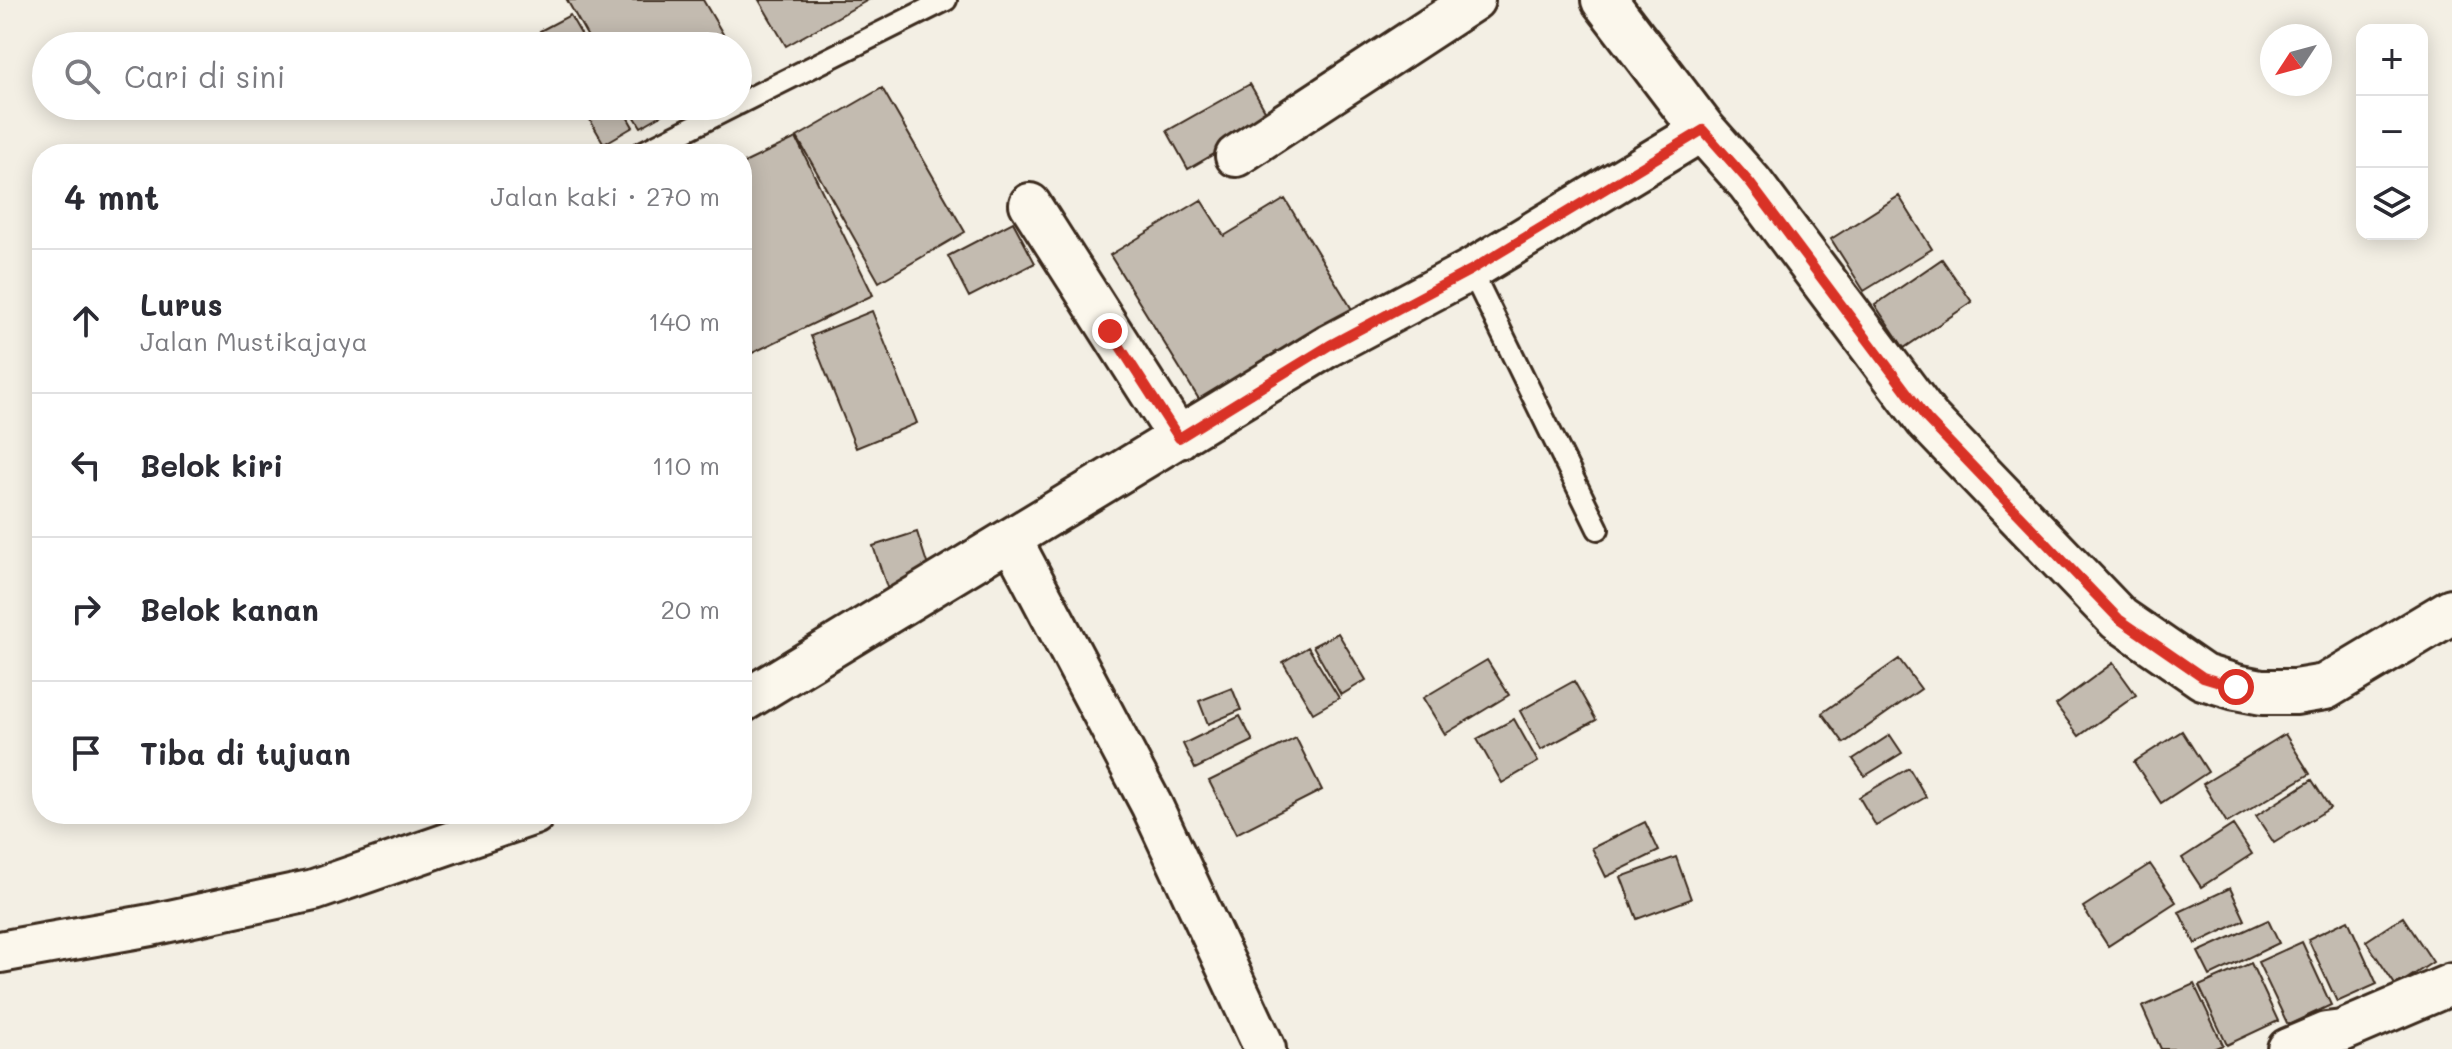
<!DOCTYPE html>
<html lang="id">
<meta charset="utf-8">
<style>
body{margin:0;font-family:Mali,sans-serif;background:#f7f7f7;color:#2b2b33}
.controls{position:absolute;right:24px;top:24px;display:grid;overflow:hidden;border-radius:16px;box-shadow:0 4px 20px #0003}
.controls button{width:72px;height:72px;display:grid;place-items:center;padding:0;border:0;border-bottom:2px solid #e1e1e2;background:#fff;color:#2b2b33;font:40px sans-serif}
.compass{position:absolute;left:2260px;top:24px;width:72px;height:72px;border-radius:50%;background:#fff;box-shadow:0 4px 20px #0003;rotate:234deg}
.stop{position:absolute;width:24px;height:24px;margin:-18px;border:6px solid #d93025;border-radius:50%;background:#fff}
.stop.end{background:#d93025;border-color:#fff;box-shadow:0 2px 8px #0008}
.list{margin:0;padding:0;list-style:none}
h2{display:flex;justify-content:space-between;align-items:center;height:104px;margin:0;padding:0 32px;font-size:34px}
h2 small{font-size:26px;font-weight:400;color:#7c7c81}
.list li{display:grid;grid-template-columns:52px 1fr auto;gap:24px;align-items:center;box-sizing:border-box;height:144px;padding:0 32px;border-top:2px solid #e1e1e2}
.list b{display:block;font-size:30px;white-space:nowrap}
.list p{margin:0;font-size:26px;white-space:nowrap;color:#7c7c81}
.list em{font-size:26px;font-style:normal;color:#7c7c81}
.icon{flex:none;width:44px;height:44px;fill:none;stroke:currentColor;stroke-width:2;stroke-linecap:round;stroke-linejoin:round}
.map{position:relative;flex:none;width:2452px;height:1049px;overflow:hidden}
.search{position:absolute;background:#fff;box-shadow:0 4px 20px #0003;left:32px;top:32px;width:720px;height:88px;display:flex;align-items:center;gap:20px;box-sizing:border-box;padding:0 28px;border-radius:44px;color:#7c7c81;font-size:30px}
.panel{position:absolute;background:#fff;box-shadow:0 4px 20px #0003;left:32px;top:144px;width:720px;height:680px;border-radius:32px}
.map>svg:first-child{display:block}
.building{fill:#c3bbb0;stroke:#3b2a1e;stroke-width:2}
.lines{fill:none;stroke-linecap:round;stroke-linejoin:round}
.lane-casing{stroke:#3b2a1e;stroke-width:26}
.street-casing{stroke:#3b2a1e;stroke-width:46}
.secondary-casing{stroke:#3b2a1e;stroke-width:50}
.lane{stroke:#fbf7ec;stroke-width:20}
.street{stroke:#fbf7ec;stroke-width:40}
.secondary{stroke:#fbf7ec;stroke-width:44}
.route{stroke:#d93025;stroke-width:10}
</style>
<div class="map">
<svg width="2452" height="1049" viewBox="0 0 2452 1049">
<rect width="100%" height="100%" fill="#f3efe4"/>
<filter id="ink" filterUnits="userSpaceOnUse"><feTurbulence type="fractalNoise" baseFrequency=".0125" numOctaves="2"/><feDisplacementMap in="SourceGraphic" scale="16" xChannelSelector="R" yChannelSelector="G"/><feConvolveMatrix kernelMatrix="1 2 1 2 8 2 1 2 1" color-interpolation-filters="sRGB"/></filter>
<g filter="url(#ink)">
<path class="building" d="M567,0H703L730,46H593Z
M759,0H868L786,46Z
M570,15L588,46H549L540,31Z
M1250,84L1271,121L1188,169L1167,131Z
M882,88L965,232L879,282L797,137Z
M582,106H621L633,127L604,144Z
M628,106H677L641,127Z
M796,138L873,295L742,358V164Z
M1899,196L1932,249L1864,291L1831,239Z
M1285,199L1353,311L1202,404L1110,255L1201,200L1224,236Z
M1013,222L1035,263L969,297L948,256Z
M1942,259L1972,302L1904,348L1875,305Z
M872,311L917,423L856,448L811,336Z
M917,532L933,582L890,596L873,546Z
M1338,633L1366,680L1341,695L1313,646Z
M1308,647L1339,698L1313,713L1283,662Z
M1899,659L1921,689L1844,743L1822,713Z
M1487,660L1509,695L1445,734L1423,698Z
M2113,663L2136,695L2079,736L2056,705Z
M1574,681L1596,720L1541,750L1520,711Z
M1232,688L1241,710L1208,724L1199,701Z
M1240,716L1253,741L1195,769L1183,744Z
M1514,719L1538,762L1502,783L1477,739Z
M2182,731L2208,772L2161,803L2134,762Z
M2285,734L2310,774L2227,823L2203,784Z
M1890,735L1902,753L1865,776L1853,759Z
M1296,738L1322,790L1236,834L1209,781Z
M1909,768L1926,797L1876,826L1859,797Z
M2312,780L2330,808L2274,843L2256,816Z
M1645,822L1659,851L1606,877L1592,848Z
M2233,825L2252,854L2201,887L2182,858Z
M1676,857L1691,899L1637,919L1621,877Z
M2150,864L2176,902L2108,946L2083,907Z
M2230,888L2245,920L2195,944L2179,912Z
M2403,917L2433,962L2396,986L2366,941Z
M2268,920L2279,943L2210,976L2198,952Z
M2348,920L2377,984L2337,1002L2308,939Z
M2302,942L2331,1005L2288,1025L2258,962Z
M2251,963L2278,1021L2227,1045L2199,986Z
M2194,984L2223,1045L2213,1049H2161L2142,1007Z"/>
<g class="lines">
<defs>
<path id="lane" d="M738,104L946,0
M639,154L734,106
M1471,270L1598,529"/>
<path id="street" d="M1236,156L1474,0
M1030,204L1179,438
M1011,539L1152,806L1265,1049
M742,702L1330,345L1471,270L1703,130
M0,952L151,925L314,890L534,814
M2288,1049L2326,1033L2342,1031L2452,984"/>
<path id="secondary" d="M1604,0L1703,130L1750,183L1927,419L2119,619L2203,677L2236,687L2262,692H2295L2325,687L2452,611"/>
</defs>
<use href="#lane" class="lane-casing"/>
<use href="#street" class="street-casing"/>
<use href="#secondary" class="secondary-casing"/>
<use href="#lane" class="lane"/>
<use href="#street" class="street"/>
<use href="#secondary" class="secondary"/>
</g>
</g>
<g class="lines" filter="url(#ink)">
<path class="route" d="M1110,331L1179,438L1330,345L1471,270L1703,130L1750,183L1927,419L2119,619L2203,677L2236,687"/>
</g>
</svg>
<div class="controls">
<button>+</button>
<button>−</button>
<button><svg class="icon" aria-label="layers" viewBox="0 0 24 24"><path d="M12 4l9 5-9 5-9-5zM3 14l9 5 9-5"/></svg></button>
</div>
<svg class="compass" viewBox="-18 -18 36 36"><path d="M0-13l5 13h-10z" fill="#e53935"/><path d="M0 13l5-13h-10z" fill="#7c7c81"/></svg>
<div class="stop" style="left:2236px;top:687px"></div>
<div class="stop end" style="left:1110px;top:331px"></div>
<div class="search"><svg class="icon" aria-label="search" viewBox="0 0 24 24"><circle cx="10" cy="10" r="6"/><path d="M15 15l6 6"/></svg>Cari di sini</div>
<section class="panel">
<h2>4 mnt<small>Jalan kaki · 270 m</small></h2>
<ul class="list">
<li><svg class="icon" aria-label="ahead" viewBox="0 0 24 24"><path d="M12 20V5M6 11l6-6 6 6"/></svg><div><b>Lurus</b><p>Jalan Mustikajaya</p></div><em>140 m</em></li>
<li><svg class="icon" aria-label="left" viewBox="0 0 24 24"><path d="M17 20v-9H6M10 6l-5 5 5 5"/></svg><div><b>Belok kiri</b></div><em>110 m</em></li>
<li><svg class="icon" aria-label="right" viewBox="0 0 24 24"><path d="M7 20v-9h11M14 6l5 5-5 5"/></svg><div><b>Belok kanan</b></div><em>20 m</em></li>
<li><svg class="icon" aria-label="arrive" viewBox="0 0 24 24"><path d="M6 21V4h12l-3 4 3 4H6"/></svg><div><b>Tiba di tujuan</b></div></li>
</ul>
</section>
</div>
